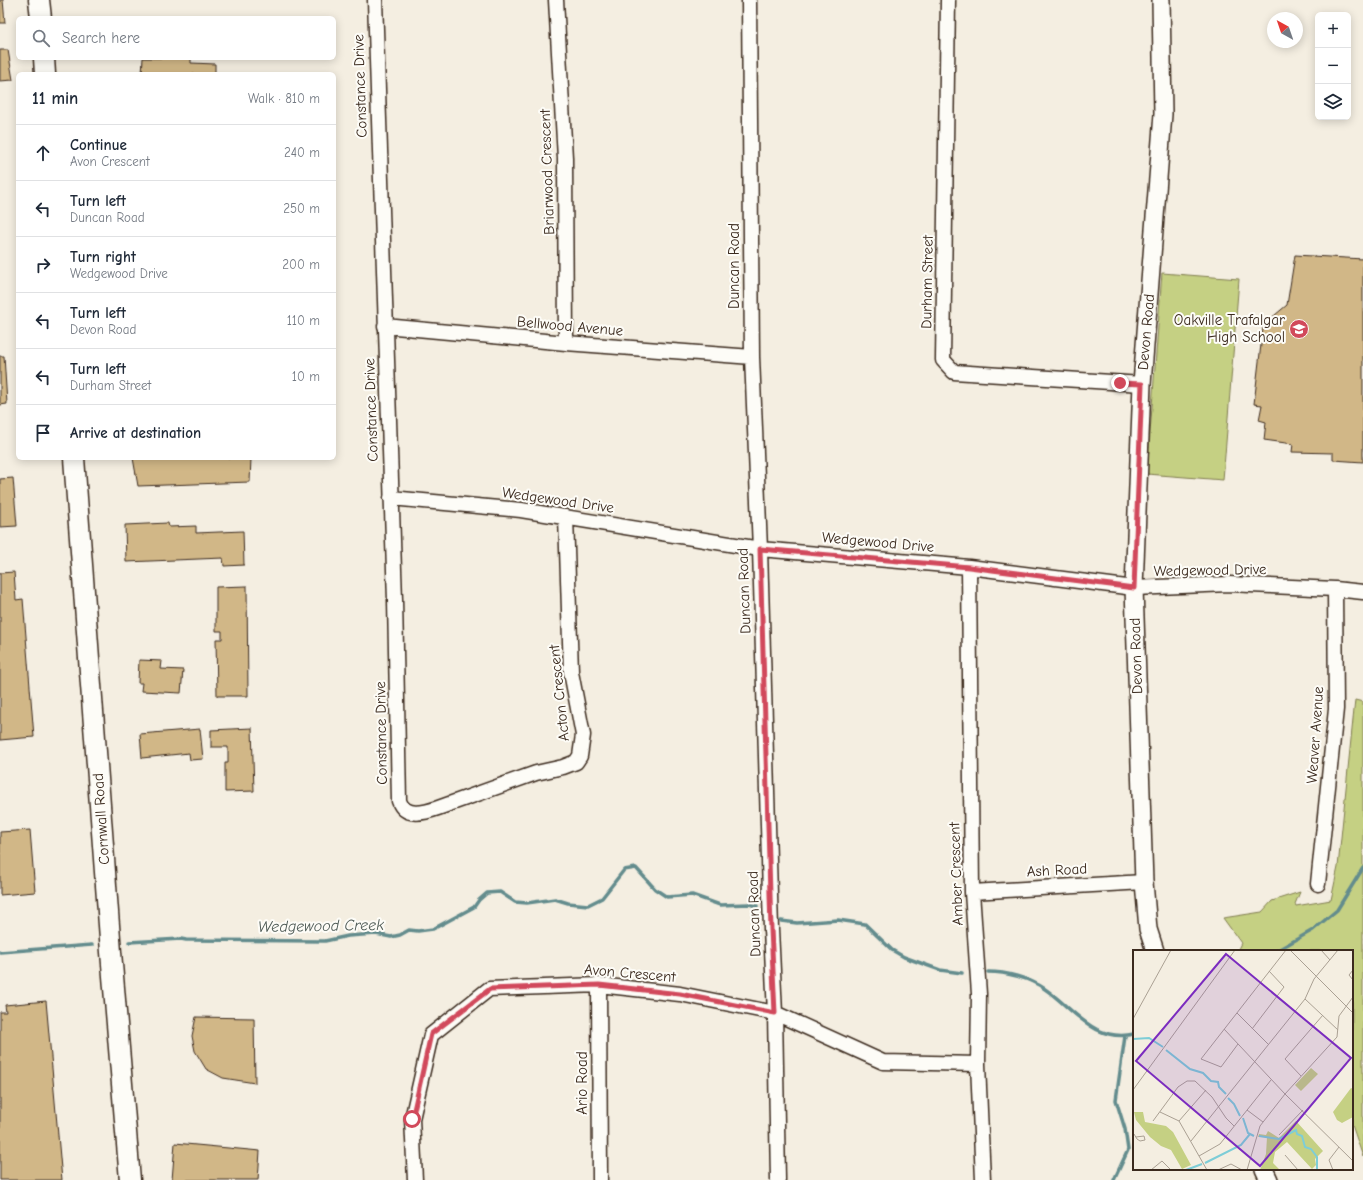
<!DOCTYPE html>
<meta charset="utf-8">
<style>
body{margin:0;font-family:"Comic Neue",sans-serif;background:#f2f2f3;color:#1f2937}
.controls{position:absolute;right:12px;top:12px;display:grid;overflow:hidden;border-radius:6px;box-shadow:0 2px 10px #0003}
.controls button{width:36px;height:36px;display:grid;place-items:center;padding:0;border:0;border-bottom:1px solid #e0e1e3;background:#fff;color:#1f2937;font:20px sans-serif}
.compass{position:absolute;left:1267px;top:12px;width:36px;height:36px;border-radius:50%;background:#fff;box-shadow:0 2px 10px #0003;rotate:320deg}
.stop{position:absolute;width:12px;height:12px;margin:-9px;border:3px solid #d1495b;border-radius:50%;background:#fff}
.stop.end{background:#d1495b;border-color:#fff;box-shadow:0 1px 4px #0008}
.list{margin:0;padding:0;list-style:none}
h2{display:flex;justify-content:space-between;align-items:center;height:52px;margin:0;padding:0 16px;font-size:17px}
h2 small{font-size:13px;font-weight:400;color:#747a83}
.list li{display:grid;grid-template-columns:26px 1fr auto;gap:12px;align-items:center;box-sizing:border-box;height:56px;padding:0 16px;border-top:1px solid #e0e1e3}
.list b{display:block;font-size:15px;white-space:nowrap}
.list p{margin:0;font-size:13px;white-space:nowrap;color:#747a83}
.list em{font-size:13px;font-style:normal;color:#747a83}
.icon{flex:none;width:22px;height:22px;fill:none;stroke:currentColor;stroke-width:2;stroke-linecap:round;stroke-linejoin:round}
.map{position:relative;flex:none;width:1363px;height:1180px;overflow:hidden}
.search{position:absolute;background:#fff;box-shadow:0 2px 10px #0003;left:16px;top:16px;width:320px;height:44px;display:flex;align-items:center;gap:10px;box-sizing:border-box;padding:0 14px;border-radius:6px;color:#747a83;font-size:15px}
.panel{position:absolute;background:#fff;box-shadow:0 2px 10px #0003;left:16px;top:72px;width:320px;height:388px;border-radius:6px}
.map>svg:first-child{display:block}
.green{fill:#c5d083;stroke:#807d50}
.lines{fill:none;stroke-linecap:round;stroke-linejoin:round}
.stream{stroke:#638c8d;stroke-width:3.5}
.building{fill:#d1b787;stroke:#3b2a1e}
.minor-casing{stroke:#3b2a1e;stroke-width:17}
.tertiary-casing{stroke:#3b2a1e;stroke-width:20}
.secondary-casing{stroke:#3b2a1e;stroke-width:23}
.minor{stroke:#fdfcf7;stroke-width:14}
.tertiary{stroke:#fdfcf7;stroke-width:17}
.secondary{stroke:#fdfcf7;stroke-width:20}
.route{stroke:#d1495b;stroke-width:5}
.labels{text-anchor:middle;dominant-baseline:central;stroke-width:4;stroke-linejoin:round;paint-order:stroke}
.street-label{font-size:15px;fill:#3b2a1e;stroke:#fdfcf7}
.poi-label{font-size:15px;fill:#3b2a1e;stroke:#fdfcf7;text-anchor:end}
.water-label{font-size:16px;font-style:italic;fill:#4f5b56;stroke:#fdfcf7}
.inset-river{fill:none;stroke:#7dcdd7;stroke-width:2}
.inset-road{fill:none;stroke:#aaa093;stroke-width:1}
.view{fill:#7b2cbf;fill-opacity:0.15;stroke:#7b2cbf;stroke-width:2}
.inset-edge{fill:none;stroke:#3b2a1e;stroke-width:2}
</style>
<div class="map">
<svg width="1363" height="1180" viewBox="0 0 1363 1180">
<rect width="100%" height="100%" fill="#f4eee1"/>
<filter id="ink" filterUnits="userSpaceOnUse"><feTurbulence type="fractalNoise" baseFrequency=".025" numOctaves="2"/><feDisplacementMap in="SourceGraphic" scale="8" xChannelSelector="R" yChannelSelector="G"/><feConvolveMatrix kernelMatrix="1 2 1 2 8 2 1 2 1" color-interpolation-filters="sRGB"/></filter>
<g filter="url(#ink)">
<path class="green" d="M1162,273L1239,279L1223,480L1147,474Z
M1355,700L1363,702V1157L1352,1125V951H1237L1241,943L1223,918L1262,912L1272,901L1300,892L1295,904L1296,906L1331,900L1338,867Z"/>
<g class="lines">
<path class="stream" d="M781,921L797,923L838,920L865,924L892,950L904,957L940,970L962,973
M129,942L181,939L186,940L325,941L348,936L376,934L391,937L400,935L409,930L418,931L433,929L474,907L479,900L487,893L500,892L515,902L527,903L555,899L568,903L588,905L602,898L624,870L636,868L655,889L667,897L692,895L720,905L749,904L757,906
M1276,951L1313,930L1337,910L1363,868
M0,952L92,945
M988,972C1006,972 1030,978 1045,989C1074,1009 1094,1043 1134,1034
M1114,1180L1128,1150L1125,1129L1116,1100L1125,1036"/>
</g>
<path class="building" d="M0,0H3L5,23H0Z
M0,50H8L13,80L0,81Z
M143,58H191V63L215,64V74H142Z
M1295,255L1363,259V462L1333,460V453L1292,452L1293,444L1264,440L1266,422L1259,420L1262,405L1254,404L1264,319L1269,320L1287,305Z
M0,356H4L7,404L0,405Z
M133,458H251L250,482L138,486Z
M13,478L17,526L0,527V479Z
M168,523L169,527L196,526V533L243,531L244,565L224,566L223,558L126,562L125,525Z
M14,572L16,600L23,599L34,737L0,740V573Z
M247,586L248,696H217L216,639H222V631H216V587Z
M139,660L162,661L161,669L183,670L181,693L141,691L142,683H138Z
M252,728L254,791L225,792V763H228V747H211V730Z
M200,729L203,759L190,760L189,753L142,758L140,734Z
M30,830L35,892L0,895V832Z
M46,1001L62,1180H0V1012H6L5,1005Z
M196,1017L254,1018L255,1083L223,1078L206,1069L195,1051L192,1036Z
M175,1143L260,1151L258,1180H172Z"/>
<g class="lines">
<defs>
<path id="minor" d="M375,0L395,600L399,801C405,818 424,813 438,808L536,773L563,767L576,762L580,756L583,735L571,672L566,517
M556,0L565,158L566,343
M749,0L752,357L760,549L771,929L775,1013L778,1180
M948,0L943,360L954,372L1142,384
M385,326L566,343L752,357
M391,498L521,510L760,549L969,567L1134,588L1229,584L1335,589L1363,592
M969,567L972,892L979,994L978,1064L983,1180
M1318,884L1336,709L1335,589
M972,892L1144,882
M599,985L600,1180
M415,1180L412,1119L431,1035L489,989L599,985L680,994L775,1013L883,1062L978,1064"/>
<path id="tertiary" d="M1155,951L1148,929L1144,882L1134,588L1142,384L1163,114L1161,0
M1264,1169L1269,1180"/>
<path id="secondary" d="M39,0L41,18
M44,58L45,74
M74,458L111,952L130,1180"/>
</defs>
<use href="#minor" class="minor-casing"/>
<use href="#tertiary" class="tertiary-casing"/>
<use href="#secondary" class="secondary-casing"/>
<use href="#minor" class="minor"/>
<use href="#tertiary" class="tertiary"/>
<use href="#secondary" class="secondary"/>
</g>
</g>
<g class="lines" filter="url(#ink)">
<path class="route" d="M412,1119L431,1034L490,989L599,985L680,994L775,1013L771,929L760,549L969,567L1134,588L1142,384L1120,383"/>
</g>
<defs>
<symbol id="school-disc" viewBox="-11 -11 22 22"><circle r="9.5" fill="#d1495b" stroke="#fdfcf7"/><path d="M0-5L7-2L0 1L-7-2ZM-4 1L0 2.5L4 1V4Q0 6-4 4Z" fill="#fff"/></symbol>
</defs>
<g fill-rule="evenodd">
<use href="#school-disc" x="1288" y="318" width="22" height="22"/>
</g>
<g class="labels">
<g class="street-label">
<text transform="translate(360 86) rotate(-92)">Constance Drive</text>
<text transform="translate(547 172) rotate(-92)">Briarwood Crescent</text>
<text transform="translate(734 266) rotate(-90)">Duncan Road</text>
<text transform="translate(927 282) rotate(-89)">Durham Street</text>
<text transform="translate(570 326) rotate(5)">Bellwood Avenue</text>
<text transform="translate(1146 332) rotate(-85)">Devon Road</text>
<text transform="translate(371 410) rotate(-92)">Constance Drive</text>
<text transform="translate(558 500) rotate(8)">Wedgewood Drive</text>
<text transform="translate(878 542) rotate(5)">Wedgewood Drive</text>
<text transform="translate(1210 570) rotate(-1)">Wedgewood Drive</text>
<text transform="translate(744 591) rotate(-92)">Duncan Road</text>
<text transform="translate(1136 656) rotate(-92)">Devon Road</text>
<text transform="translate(559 693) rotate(-96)">Acton Crescent</text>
<text transform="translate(381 733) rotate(-91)">Constance Drive</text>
<text transform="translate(1315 735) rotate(-86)">Weaver Avenue</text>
<text transform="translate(101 819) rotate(-94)">Cornwall Road</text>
<text transform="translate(1057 870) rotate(-3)">Ash Road</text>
<text transform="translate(956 874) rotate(-92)">Amber Crescent</text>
<text transform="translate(754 914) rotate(-92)">Duncan Road</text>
<text transform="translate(630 973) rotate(5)">Avon Crescent</text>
<text transform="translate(582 1083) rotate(-90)">Ario Road</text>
</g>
<g class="poi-label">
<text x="1285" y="320">Oakville Trafalgar<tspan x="1285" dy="17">High School</tspan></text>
</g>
<g class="water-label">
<text transform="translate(321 926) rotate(-1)">Wedgewood Creek</text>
</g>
</g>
<g transform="translate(1133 950)">
<rect width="220" height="220" fill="#f4eee1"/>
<path d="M178,118L185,124L168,141L162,135ZM218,138L220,139V167L209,173L204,170L200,162ZM1,162H10L12,172L33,176L40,182L58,215L49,219L38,200L28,196L17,187L3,170ZM163,171L190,201L182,209L183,215L179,219L154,192L142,202L140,213L147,220H127L133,204L134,187H125L126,184L133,185L135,181L146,188Z" fill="#c5d083"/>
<path class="inset-river" d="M0,89L16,88L30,97M33,100L57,119L70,123L78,131L85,132L86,137L93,144M95,148L101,154L107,166M110,168L115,183L121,186M126,186L146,189L163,180L164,184L169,186L172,197L178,199L184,207V220M72,213L108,195L117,184M53,220L69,214"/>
<path class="inset-road" d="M157,0L220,63M188,0L197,10M220,20L216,25L220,30M172,49L205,80M104,63L135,94M0,69L38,0M91,79L152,144L220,211M119,79L151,37L136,21M105,94L88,117L68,109L153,0M168,126L152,109L190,65M0,140L102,0M114,160L130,172M27,162L46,171L74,220M20,171L45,137L54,131H62L79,147L93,168L101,176M46,171L73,140M0,183L1,184L4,189L7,191L12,190L11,186L3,187M146,185L170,160M58,191L172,49L181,29L205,0M152,205L165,220M66,206L87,194L138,130M18,220L29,211L38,220M85,220L98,214L109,220M114,220L127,176L152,144L204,87L206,66L220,47M200,220L196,210L206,197"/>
<path class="view" d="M93,4L218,108L127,216L3,111Z"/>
<rect width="220" height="220" class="inset-edge"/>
</g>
</svg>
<div class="controls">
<button>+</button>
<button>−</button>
<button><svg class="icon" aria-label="layers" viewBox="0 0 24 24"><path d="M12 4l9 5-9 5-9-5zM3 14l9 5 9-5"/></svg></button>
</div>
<svg class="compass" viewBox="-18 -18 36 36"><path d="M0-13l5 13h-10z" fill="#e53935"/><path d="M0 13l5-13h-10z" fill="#747a83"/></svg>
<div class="stop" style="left:412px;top:1119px"></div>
<div class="stop end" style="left:1120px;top:383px"></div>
<div class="search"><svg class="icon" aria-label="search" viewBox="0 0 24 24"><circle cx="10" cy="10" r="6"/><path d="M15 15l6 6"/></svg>Search here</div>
<section class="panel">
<h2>11 min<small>Walk · 810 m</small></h2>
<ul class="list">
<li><svg class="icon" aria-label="ahead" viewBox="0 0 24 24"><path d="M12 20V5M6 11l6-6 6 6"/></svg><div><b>Continue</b><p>Avon Crescent</p></div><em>240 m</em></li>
<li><svg class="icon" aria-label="left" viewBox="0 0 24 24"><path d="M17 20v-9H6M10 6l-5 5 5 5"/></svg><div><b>Turn left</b><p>Duncan Road</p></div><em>250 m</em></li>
<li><svg class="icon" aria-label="right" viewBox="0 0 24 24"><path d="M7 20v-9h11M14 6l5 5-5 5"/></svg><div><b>Turn right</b><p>Wedgewood Drive</p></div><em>200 m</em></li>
<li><svg class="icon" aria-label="left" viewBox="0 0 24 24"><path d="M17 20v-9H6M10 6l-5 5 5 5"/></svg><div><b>Turn left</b><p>Devon Road</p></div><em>110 m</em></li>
<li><svg class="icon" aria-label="left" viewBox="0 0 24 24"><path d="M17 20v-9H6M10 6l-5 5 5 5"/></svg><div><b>Turn left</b><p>Durham Street</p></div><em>10 m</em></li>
<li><svg class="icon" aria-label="arrive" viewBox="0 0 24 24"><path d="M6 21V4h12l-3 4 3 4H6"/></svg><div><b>Arrive at destination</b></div></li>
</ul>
</section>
</div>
